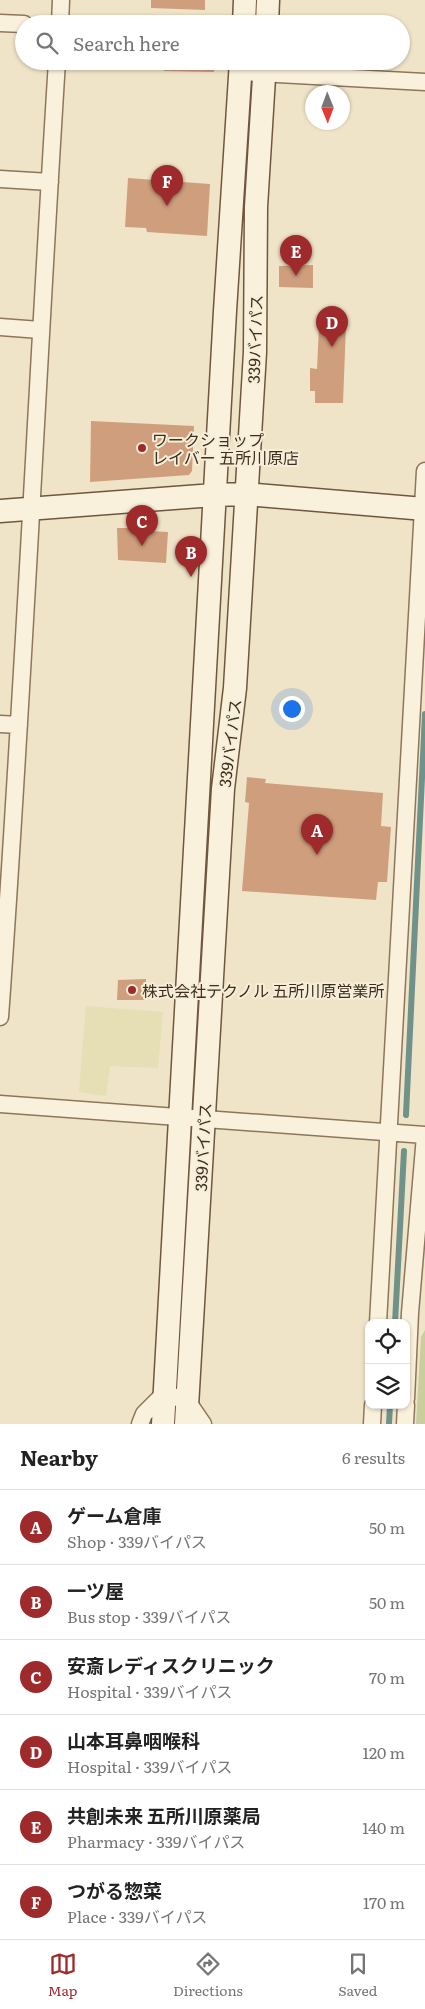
<!DOCTYPE html>
<meta charset="utf-8">
<style>
body{margin:0;font-family:Literata,"Noto Sans JP",serif;background:#f6f6f6;color:#222}
.controls{position:absolute;right:15px;bottom:15px;display:grid;overflow:hidden;border-radius:10px;box-shadow:0 1px 4px #0004}
.controls button{width:45px;height:45px;display:grid;place-items:center;padding:0;border:0;border-bottom:1px solid #e0e0e0;background:#fff;color:#222;font:25px sans-serif}
.compass{position:absolute;left:305px;top:85px;width:45px;height:45px;border-radius:50%;background:#fff;box-shadow:0 1px 4px #0004;rotate:179deg}
.you{position:absolute;left:291px;top:708px;width:18px;height:18px;margin:-12px;border:4px solid #fff;border-radius:50%;background:#1a73e8;box-shadow:0 0 0 8px #1a73e833}
.badge{display:grid;place-items:center;width:32px;height:32px;border-radius:50%;background:#9e2a2b;color:#fff;font-size:16px;font-weight:700}
.pin{position:absolute;translate:-50% -41px;filter:drop-shadow(0 1px 2px #0008)}
.pin::after{content:'';position:absolute;top:26px;width:18px;height:15px;background:inherit;clip-path:polygon(0 0,100% 0,50% 100%)}
.list{margin:0;padding:0;list-style:none}
h2{display:flex;justify-content:space-between;align-items:center;height:65px;margin:0;padding:0 20px;font-size:21px}
h2 small{font-size:16px;font-weight:400;color:#767676}
.list li{display:grid;grid-template-columns:32px 1fr auto;gap:15px;align-items:center;box-sizing:border-box;height:75px;padding:0 20px;border-top:1px solid #e0e0e0}
.list b{display:block;font-size:19px;white-space:nowrap}
.list p{margin:0;font-size:16px;white-space:nowrap;color:#767676}
.list em{font-size:16px;font-style:normal;color:#767676}
.icon{flex:none;width:28px;height:28px;fill:none;stroke:currentColor;stroke-width:2;stroke-linecap:round;stroke-linejoin:round}
.map{position:relative;flex:none;width:425px;height:1424px;overflow:hidden}
.search{position:absolute;background:#fff;box-shadow:0 1px 4px #0004;left:15px;right:15px;top:15px;height:55px;display:flex;align-items:center;gap:12px;box-sizing:border-box;padding:0 18px;border-radius:28px;color:#767676;font-size:19px}
.sheet{height:515px;background:#fff}
nav{display:flex;justify-content:space-around;align-items:center;box-sizing:border-box;height:70px;border-top:1px solid #e0e0e0;background:#fff;font-size:14px;color:#767676}
nav a{display:grid;justify-items:center;gap:2px}
nav .on{color:#9e2a2b}
.map>svg:first-child{display:block}
.farmland{fill:#e6deb5}
.green{fill:#c9cf9b}
.lines{fill:none;stroke-linecap:round;stroke-linejoin:round}
.stream{stroke:#6f938a;stroke-width:6}
.building{fill:#cf9f7d}
.street-casing{stroke:#8d765c;stroke-width:19}
.secondary-casing{stroke:#6f573f;stroke-width:25}
.street{stroke:#faf1dc;stroke-width:16}
.secondary{stroke:#faf1dc;stroke-width:22}
.poi-dot{fill:#9e2a2b;stroke:#f7eed8;stroke-width:2}
.labels{text-anchor:middle;dominant-baseline:central;stroke-width:4;stroke-linejoin:round;paint-order:stroke}
.street-label{font-size:16px;fill:#3d2e20;stroke:#f7eed8}
.poi-label{font-size:16px;fill:#3d2e20;stroke:#f7eed8;text-anchor:start}
</style>
<div class="map">
<svg width="425" height="1424" viewBox="0 0 425 1424">
<rect width="100%" height="100%" fill="#f0e4c8"/>
<path class="farmland" d="M86,1006L163,1012L158,1068L110,1066L106,1096L79,1092Z"/>
<path class="green" d="M425,1330V1424H416L421,1337Z"/>
<g class="lines">
<path class="stream" d="M406,1115L425,714
M395,1323L404,1151
M389,1424L390,1405"/>
</g>
<path class="building" d="M151,0H205V10L151,8Z
M164,61H214V72L164,71Z
M128,178L210,184L207,236L147,232L146,228L125,227Z
M313,265V288L279,287V266Z
M319,325L346,326L343,403H315V391H310V368L317,369Z
M91,421L194,426L192,471L189,475L90,482Z
M134,523H148V531L168,532L166,563L118,560L117,528H134Z
M247,777L266,779L265,783L383,793L381,826L391,827L387,882H378L376,900L242,891L249,803L245,802Z
M146,979V1000H117L118,980Z"/>
<g class="lines">
<defs>
<path id="street" d="M0,23L24,24
M60,24L61,0
M241,72L425,82
M0,179L50,182
M0,327L40,330
M0,724L19,725
M0,1017C23,699 37,380 57,61
M0,1104L425,1135
M378,1323L425,471
M406,1399L410,1313L425,1136
M140,1424L144,1414L165,1393L188,1402L203,1424
M372,1424L373,1405
M405,1424L406,1405"/>
<path id="secondary" d="M244,24L245,0
M267,24L268,0
M0,511L214,495L246,494L425,509
M163,1424L225,311L241,61
M186,1424L223,789L235,688L255,352L256,207L265,61"/>
</defs>
<use href="#street" class="street-casing"/>
<use href="#secondary" class="secondary-casing"/>
<use href="#street" class="street"/>
<use href="#secondary" class="secondary"/>
</g>
<g class="poi-dot">
<circle cx="142" cy="448" r="5"/>
<circle cx="132" cy="990" r="5"/>
</g>
<g class="labels">
<g class="street-label">
<text transform="translate(254 339) rotate(-88)">339バイパス</text>
<text transform="translate(229 743) rotate(-83)">339バイパス</text>
<text transform="translate(202 1147) rotate(-87)">339バイパス</text>
</g>
<g class="poi-label">
<text x="152" y="439">ワークショップ<tspan x="152" dy="18">レイバー 五所川原店</tspan></text>
<text x="142" y="990">株式会社テクノル 五所川原営業所</text>
</g>
</g>
</svg>
<div class="controls">
<button><svg class="icon" aria-label="locate" viewBox="0 0 24 24"><circle cx="12" cy="12" r="6"/><path d="M12 2v4M12 18v4M2 12h4M18 12h4"/></svg></button>
<button><svg class="icon" aria-label="layers" viewBox="0 0 24 24"><path d="M12 4l9 5-9 5-9-5zM3 14l9 5 9-5"/></svg></button>
</div>
<svg class="compass" viewBox="-18 -18 36 36"><path d="M0-13l5 13h-10z" fill="#e53935"/><path d="M0 13l5-13h-10z" fill="#767676"/></svg>
<div class="you"></div>
<div class="pin badge" style="left:317px;top:855px">A</div>
<div class="pin badge" style="left:191px;top:577px">B</div>
<div class="pin badge" style="left:142px;top:546px">C</div>
<div class="pin badge" style="left:332px;top:347px">D</div>
<div class="pin badge" style="left:296px;top:276px">E</div>
<div class="pin badge" style="left:167px;top:206px">F</div>
<div class="search"><svg class="icon" aria-label="search" viewBox="0 0 24 24"><circle cx="10" cy="10" r="6"/><path d="M15 15l6 6"/></svg>Search here</div>
</div>
<section class="sheet">
<h2>Nearby<small>6 results</small></h2>
<ul class="list">
<li><span class="badge">A</span><div><b>ゲーム倉庫</b><p>Shop · 339バイパス</p></div><em>50 m</em></li>
<li><span class="badge">B</span><div><b>一ツ屋</b><p>Bus stop · 339バイパス</p></div><em>50 m</em></li>
<li><span class="badge">C</span><div><b>安斎レディスクリニック</b><p>Hospital · 339バイパス</p></div><em>70 m</em></li>
<li><span class="badge">D</span><div><b>山本耳鼻咽喉科</b><p>Hospital · 339バイパス</p></div><em>120 m</em></li>
<li><span class="badge">E</span><div><b>共創未来 五所川原薬局</b><p>Pharmacy · 339バイパス</p></div><em>140 m</em></li>
<li><span class="badge">F</span><div><b>つがる惣菜</b><p>Place · 339バイパス</p></div><em>170 m</em></li>
</ul>
</section>
<nav>
<a class="on"><svg class="icon" aria-label="map" viewBox="0 0 24 24"><path d="M3 6l6-2 6 2 6-2v14l-6 2-6-2-6 2zM9 4v14M15 6v14"/></svg>Map</a>
<a><svg class="icon" aria-label="directions" viewBox="0 0 24 24"><path d="M12 3l9 9-9 9-9-9zM9 14v-3h6M13 9l2 2-2 2"/></svg>Directions</a>
<a><svg class="icon" aria-label="saved" viewBox="0 0 24 24"><path d="M7 4h10v16l-5-4-5 4z"/></svg>Saved</a>
</nav>
